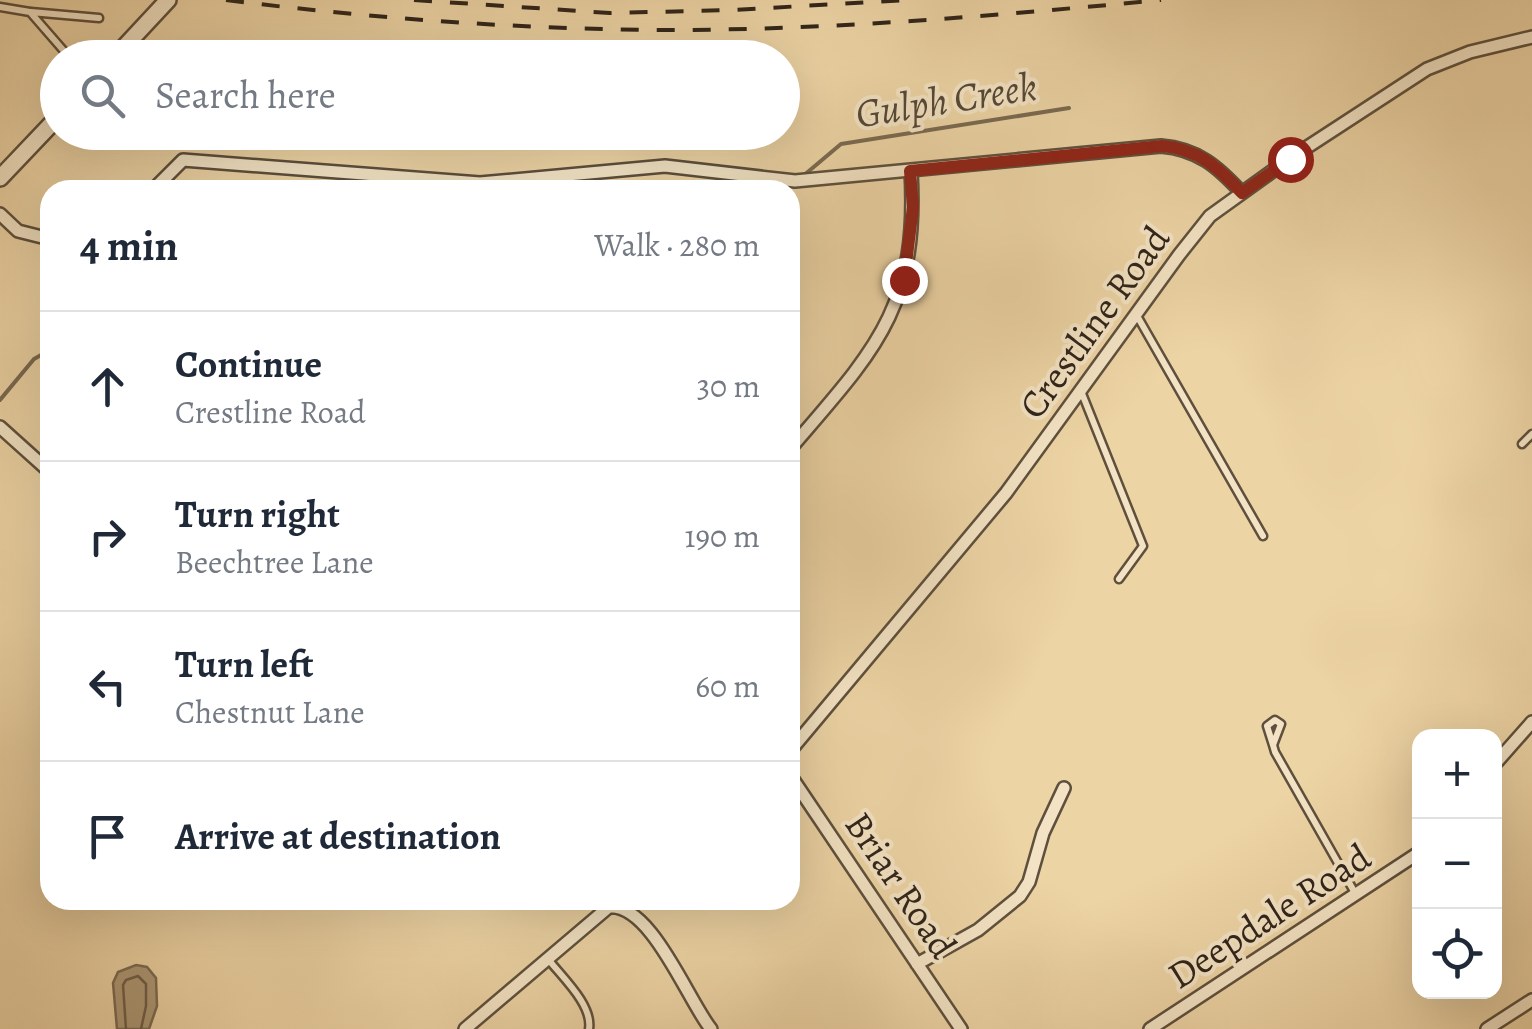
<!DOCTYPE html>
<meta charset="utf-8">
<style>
body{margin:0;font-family:Alegreya,serif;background:#f2f2f3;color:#1f2937}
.controls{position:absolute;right:30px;bottom:30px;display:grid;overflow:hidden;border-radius:20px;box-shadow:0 10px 40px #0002}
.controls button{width:90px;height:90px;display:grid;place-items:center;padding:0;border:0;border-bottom:2px solid #e0e1e3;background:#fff;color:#1f2937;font:50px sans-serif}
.stop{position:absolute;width:30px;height:30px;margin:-22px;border:8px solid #8f2418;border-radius:50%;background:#fff}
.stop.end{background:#8f2418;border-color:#fff;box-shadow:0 2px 10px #0008}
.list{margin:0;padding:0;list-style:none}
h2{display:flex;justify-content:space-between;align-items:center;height:130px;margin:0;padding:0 40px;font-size:42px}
h2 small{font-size:32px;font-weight:400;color:#747a83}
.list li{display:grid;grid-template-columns:65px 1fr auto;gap:30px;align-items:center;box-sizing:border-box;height:150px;padding:0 40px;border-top:2px solid #e0e1e3}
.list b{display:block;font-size:38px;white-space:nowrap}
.list p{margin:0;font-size:32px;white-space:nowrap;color:#747a83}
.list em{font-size:32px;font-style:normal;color:#747a83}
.icon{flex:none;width:55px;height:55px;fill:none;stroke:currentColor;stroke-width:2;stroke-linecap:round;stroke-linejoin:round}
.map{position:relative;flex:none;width:1532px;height:1029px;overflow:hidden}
.search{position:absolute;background:#fff;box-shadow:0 10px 40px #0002;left:40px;top:40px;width:760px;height:110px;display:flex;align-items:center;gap:25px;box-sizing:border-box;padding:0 35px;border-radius:55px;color:#747a83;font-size:38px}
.panel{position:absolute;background:#fff;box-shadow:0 10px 40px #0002;left:40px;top:180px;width:760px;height:730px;border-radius:30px}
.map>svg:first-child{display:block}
.water{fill:#ac9876;stroke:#7a6a51;stroke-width:2.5}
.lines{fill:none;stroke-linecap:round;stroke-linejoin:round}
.shore{stroke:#6e5e48;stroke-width:2.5}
.stream{stroke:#7a6a51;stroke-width:4}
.service-casing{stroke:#5e503d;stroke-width:11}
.minor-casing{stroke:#5e503d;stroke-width:16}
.tertiary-casing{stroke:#5e503d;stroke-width:20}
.service{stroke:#f3e3c4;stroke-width:6}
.minor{stroke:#f3e3c4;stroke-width:11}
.tertiary{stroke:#f3e3c4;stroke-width:15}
.rail{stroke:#2f241a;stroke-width:4;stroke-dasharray:18 18;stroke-linecap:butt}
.route{stroke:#8f2418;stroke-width:12}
.labels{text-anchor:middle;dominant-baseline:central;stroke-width:8;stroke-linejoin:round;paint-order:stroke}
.street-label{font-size:38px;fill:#2f241a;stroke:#f3e3c4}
.water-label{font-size:40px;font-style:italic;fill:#544736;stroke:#f3e3c4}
</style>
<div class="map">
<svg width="1532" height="1029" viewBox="0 0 1532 1029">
<rect width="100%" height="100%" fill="#edd4a5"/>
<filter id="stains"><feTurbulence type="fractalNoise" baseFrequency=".002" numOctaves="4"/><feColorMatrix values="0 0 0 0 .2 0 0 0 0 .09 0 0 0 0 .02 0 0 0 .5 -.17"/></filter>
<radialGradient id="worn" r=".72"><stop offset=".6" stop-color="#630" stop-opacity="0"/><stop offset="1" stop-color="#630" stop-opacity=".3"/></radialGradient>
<path class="water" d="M136,965L147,967L156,978L157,1006L149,1029H117L113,983L118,972Z"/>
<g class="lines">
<path class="shore" d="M126,1029L123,985L126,980L138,976L146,984V1006L141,1029"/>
<path class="stream" d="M803,176L841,144L1069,108
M0,400L34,359L50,350"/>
<defs>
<path id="service" d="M0,7L30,12L70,58
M31,12L99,18
M1136,314L1263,536
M1081,391L1143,546L1119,579
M1522,444L1532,434
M1273,745L1267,726L1275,720L1281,724L1273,745L1275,752L1355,893
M548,959C562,977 593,1005 589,1029"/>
<path id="minor" d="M153,190L183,160L480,183L665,166L795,181L1161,146C1198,149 1218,167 1242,193
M0,214L18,231L50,239
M0,427L50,472
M790,449C874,351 919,309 911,171
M790,751L1006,493L1179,255L1210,216L1292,157L1427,69L1470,52L1532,37
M1494,765L1532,722
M790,775L961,1029
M603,900L608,907C651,902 688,1001 711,1029
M917,964L978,930L1020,896L1029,882L1043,833L1064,788
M465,1029L617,900
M1150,1029L1420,852
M1487,1029L1532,1000"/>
<path id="tertiary" d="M114,58L168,0
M0,178L58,117"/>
</defs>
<use href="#service" class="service-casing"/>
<use href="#minor" class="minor-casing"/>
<use href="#tertiary" class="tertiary-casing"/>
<use href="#service" class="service"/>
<use href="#minor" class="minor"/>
<use href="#tertiary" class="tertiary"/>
<path class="rail" d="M226,0C378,19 530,30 682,30C842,29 1002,15 1161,0
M414,0L610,13L732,10L908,0"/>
</g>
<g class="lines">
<path class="route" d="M904,280L913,207L910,171L1162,146C1198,149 1218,167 1242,193L1290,159"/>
</g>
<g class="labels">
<g class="street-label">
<text transform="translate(1094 322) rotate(-54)">Crestline Road</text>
<text transform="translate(901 885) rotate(56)">Briar Road</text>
<text transform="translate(1269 916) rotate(-33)">Deepdale Road</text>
</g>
<g class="water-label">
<text transform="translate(946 100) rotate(-9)">Gulph Creek</text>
</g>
</g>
<rect width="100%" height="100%" filter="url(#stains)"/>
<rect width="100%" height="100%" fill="url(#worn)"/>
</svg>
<div class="controls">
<button>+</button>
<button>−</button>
<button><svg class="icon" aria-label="locate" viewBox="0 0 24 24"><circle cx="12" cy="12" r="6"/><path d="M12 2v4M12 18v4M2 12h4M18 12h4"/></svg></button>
</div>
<div class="stop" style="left:1290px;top:159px"></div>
<div class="stop end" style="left:904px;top:280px"></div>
<div class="search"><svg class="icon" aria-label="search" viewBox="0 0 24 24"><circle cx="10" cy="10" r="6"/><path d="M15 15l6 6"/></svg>Search here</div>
<section class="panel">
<h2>4 min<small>Walk · 280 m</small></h2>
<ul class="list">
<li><svg class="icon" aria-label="ahead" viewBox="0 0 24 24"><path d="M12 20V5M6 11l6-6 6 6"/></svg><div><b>Continue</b><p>Crestline Road</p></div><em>30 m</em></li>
<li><svg class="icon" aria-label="right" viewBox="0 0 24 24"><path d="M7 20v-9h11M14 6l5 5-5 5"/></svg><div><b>Turn right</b><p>Beechtree Lane</p></div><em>190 m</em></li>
<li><svg class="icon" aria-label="left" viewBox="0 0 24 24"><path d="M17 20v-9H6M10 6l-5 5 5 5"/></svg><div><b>Turn left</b><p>Chestnut Lane</p></div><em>60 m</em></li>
<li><svg class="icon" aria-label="arrive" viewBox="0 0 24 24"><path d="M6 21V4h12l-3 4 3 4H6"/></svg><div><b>Arrive at destination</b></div></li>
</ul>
</section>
</div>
